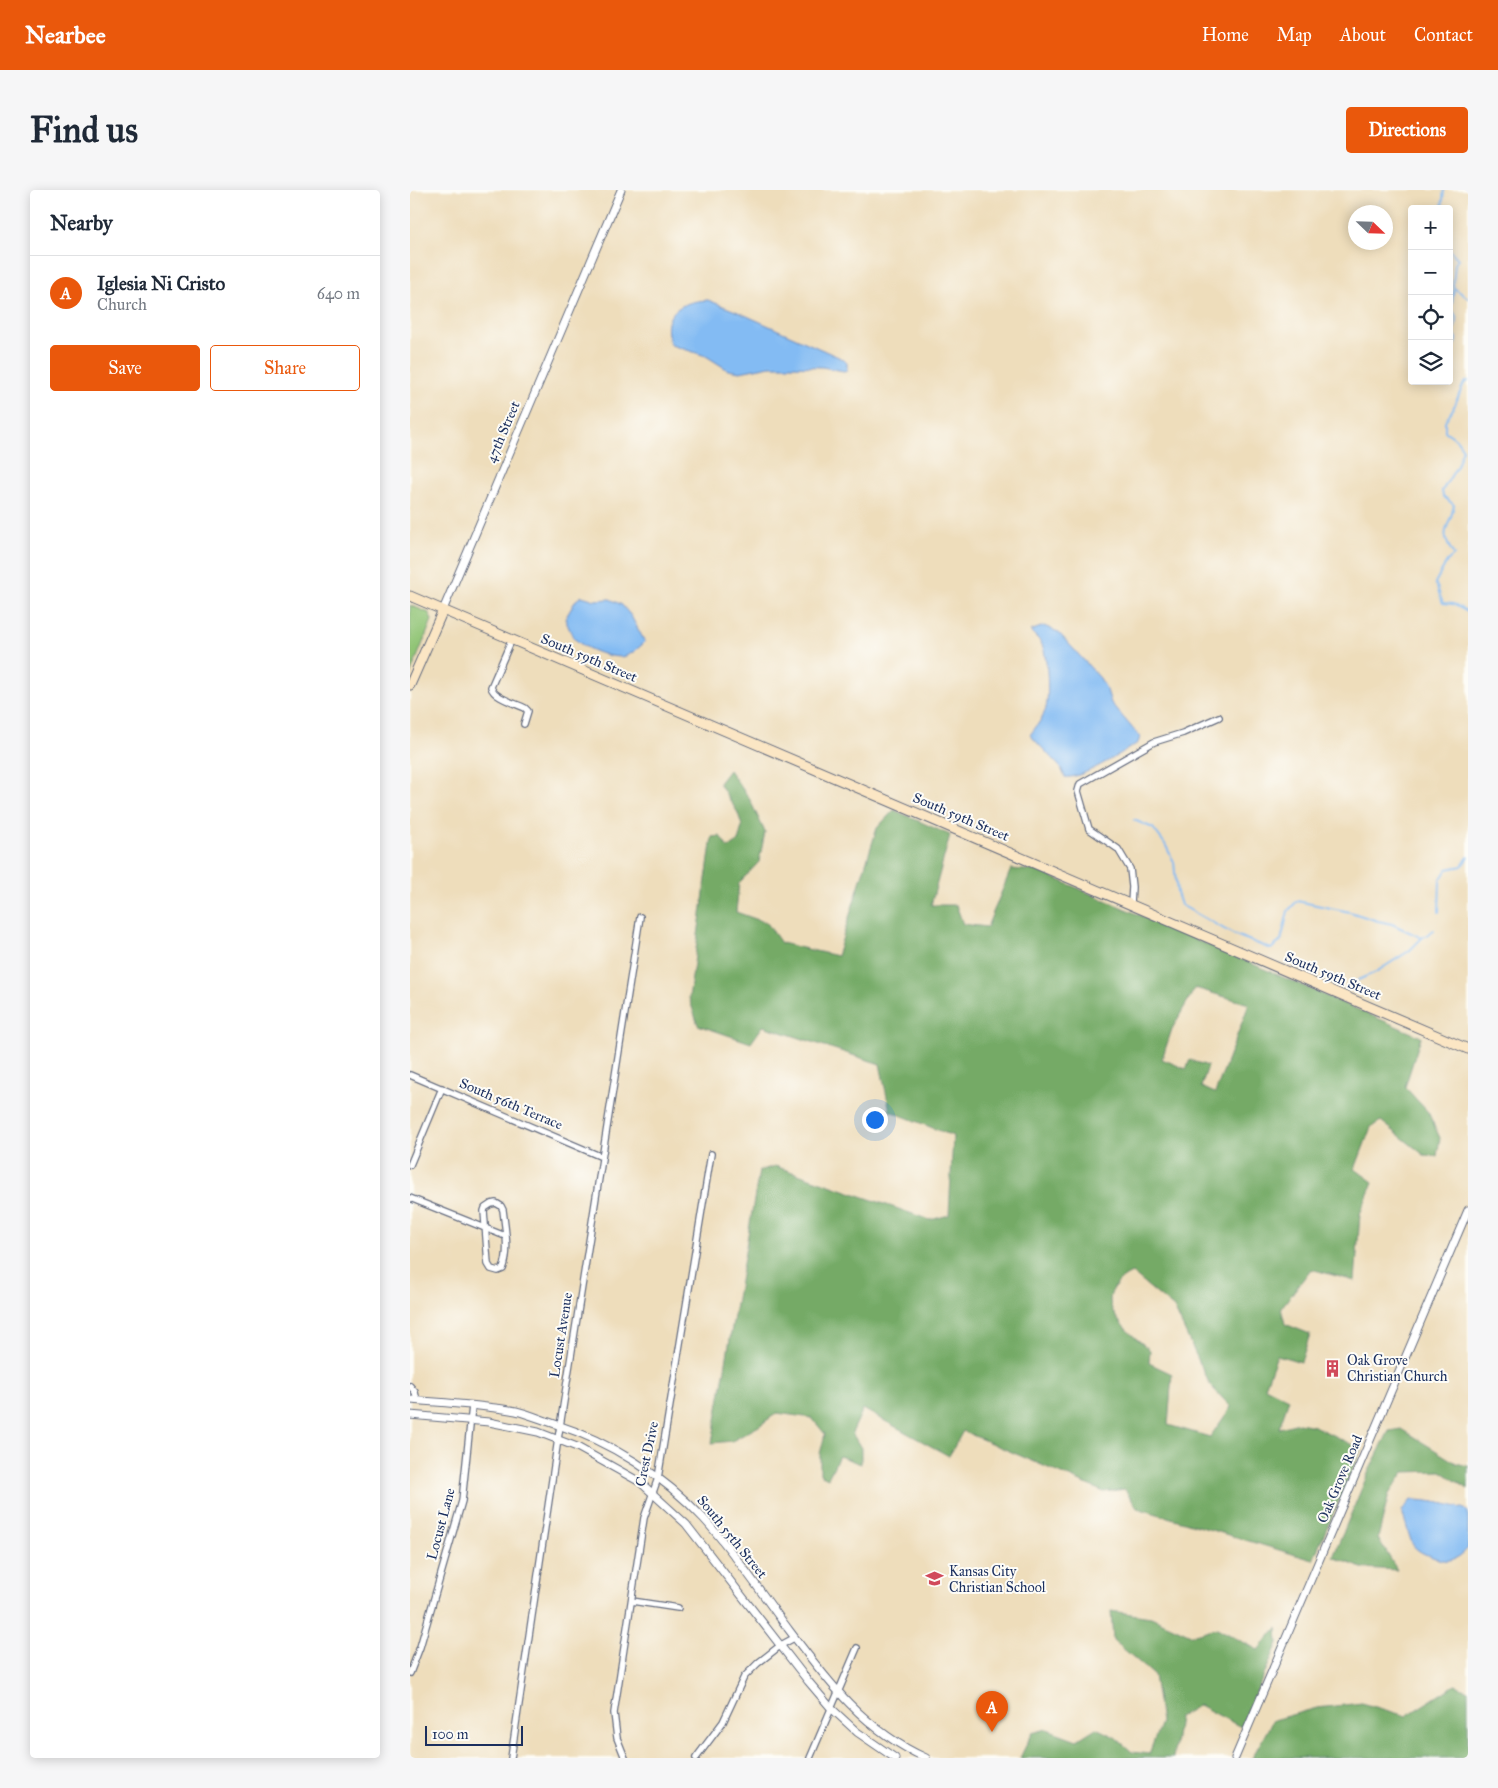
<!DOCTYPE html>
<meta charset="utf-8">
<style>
body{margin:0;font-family:"IM FELL Great Primer",serif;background:#f6f6f7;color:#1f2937}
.controls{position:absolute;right:15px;top:15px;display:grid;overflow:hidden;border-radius:5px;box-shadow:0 2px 12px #0003}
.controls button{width:45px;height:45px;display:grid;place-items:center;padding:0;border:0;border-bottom:1px solid #e0e1e3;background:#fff;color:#1f2937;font:25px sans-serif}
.compass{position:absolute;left:938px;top:15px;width:45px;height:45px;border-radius:50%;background:#fff;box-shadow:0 2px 12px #0003;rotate:113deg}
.scale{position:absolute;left:15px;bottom:12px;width:98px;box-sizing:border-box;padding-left:5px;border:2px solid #1b2f5e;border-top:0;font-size:14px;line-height:18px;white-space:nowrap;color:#1b2f5e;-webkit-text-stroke:4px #fdfcf7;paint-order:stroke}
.you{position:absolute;left:464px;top:929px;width:18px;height:18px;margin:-12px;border:4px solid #fff;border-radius:50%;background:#1a73e8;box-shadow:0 0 0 8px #1a73e833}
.badge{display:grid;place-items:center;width:32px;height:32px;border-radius:50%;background:#ea580c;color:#fff;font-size:16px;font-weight:700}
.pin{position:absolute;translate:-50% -41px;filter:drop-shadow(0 1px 2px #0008)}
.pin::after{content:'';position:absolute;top:26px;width:18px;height:15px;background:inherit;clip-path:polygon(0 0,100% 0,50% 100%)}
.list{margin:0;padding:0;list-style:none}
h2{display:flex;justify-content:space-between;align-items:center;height:65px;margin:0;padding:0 20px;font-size:21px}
h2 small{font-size:16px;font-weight:400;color:#747a83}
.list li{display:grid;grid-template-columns:32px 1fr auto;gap:15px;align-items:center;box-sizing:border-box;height:75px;padding:0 20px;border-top:1px solid #e0e1e3}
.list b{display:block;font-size:19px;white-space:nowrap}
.list p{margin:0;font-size:16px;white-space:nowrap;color:#747a83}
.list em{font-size:16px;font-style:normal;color:#747a83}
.actions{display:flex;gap:10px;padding:15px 20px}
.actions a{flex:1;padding:11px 0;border:1px solid #ea580c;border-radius:5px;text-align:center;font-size:18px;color:#ea580c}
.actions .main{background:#ea580c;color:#fff}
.icon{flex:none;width:28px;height:28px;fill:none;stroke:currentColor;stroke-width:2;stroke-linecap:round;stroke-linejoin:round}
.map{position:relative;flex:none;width:1058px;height:1568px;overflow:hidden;border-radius:5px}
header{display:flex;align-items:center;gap:30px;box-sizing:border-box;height:70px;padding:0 25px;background:#ea580c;color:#fff}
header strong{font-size:24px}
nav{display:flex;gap:28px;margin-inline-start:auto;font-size:18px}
.intro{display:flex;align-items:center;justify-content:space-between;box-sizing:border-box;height:120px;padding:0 30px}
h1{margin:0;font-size:35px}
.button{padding:12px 22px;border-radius:5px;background:#ea580c;color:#fff;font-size:18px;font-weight:700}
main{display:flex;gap:30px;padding:0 30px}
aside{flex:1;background:#fff;border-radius:5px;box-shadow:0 2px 12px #0003}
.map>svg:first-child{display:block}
.green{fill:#90c475;stroke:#567a6a}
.forest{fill:#74aa66;stroke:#486c62;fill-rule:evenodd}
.water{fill:#83bbf3;stroke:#4f75a8}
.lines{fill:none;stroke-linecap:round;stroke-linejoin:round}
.stream{stroke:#83bbf3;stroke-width:2}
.minor-casing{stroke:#656c7f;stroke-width:8}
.tertiary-casing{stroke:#656c7f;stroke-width:9}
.secondary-casing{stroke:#656c7f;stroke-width:11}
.minor{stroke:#fff;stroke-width:5.5}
.tertiary{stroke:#fff;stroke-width:7}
.secondary{stroke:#fbe6c4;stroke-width:9}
.labels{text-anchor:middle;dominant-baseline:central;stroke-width:4;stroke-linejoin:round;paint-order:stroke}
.street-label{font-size:14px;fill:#1b2f5e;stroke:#fdfcf7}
.poi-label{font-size:14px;fill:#1b2f5e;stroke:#fdfcf7;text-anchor:start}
</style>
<header>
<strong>Nearbee</strong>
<nav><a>Home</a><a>Map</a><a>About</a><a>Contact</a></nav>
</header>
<div class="intro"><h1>Find us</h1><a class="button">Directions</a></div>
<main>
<aside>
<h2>Nearby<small></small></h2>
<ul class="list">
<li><span class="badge">A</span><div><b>Iglesia Ni Cristo</b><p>Church</p></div><em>640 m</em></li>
</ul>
<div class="actions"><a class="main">Save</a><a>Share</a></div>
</aside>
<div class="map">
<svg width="1058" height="1568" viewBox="0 0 1058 1568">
<rect width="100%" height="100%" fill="#fdfcf7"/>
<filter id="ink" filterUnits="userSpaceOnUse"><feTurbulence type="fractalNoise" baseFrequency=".02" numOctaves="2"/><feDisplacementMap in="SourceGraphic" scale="10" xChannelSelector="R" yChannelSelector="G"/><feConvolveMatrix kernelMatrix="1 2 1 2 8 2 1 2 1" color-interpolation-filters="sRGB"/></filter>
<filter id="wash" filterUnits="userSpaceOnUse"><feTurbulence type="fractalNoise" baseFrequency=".0096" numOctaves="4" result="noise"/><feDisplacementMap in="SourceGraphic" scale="20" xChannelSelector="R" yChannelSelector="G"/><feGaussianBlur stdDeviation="1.12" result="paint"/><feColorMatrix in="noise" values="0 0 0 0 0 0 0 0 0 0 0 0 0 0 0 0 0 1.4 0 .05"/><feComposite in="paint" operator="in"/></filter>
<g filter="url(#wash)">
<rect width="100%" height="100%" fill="#edb"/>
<path class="green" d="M0,415L19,423L22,430L0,485Z"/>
<path class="forest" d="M319,580L339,608L355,642L349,672L329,693L326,722L357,733L371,753L427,766L467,638L484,620L540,645L521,715H546L553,734L577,737L601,679L628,681L1011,847L995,897L1018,922L1030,948L1027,966L1014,965L971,931L961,937L945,979L963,992L950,1024L945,1091L901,1079L871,1118L875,1134L900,1144L891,1172L867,1165L855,1197L879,1209L869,1238L889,1233L904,1236L951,1259L903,1370L727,1318L715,1299L694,1302L553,1241L539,1266L453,1219L442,1243L451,1258V1274L429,1266L418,1288L410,1284V1264L415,1244L402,1228L367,1223L349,1236L322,1251L302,1253L349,981L365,976L520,1030L539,1025L543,946L480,921L470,874L353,836L341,853L288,835L279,808L302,647L310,646L318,658L328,652L332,636L328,623L309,593ZM785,798L839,814L805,903L791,897L798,876L780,870L776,879L752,869L762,839ZM722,1083L764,1118L800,1195L821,1217L800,1247L758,1235L762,1184L739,1173L740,1160C725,1147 688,1121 704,1098C710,1090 713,1087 722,1083Z
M991,1239L1046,1273L1058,1276V1299L1031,1281L994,1282L979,1304L968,1348L987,1380L952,1378L923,1367L959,1281L979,1241Z
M701,1421L741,1427L781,1445L807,1438L848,1460L867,1438L868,1453L831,1537L789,1515L769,1527L763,1568H610L622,1543L637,1539L667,1550L686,1538L705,1547L722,1562L739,1564L751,1532L744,1485L703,1450Z
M1045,1495L1058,1500V1568H842L863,1530L907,1518L952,1513L996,1526Z"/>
<path class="water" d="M298,110L328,122L433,169L437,173V180L434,181L412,177L381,176H360L330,182L318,180L296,166L261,155C249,125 269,111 298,110Z
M172,406L185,410L200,409L212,415L221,426L235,452C229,457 224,463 216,466C203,470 175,459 166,450C161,445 158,435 155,429L166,410Z
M634,436L648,442L690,488L697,500L701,513L730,547L728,553C712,562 671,590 655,587L651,578L620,545C626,537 633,528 636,518C639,506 638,463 631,453C629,449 624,445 620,441Z
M1001,1310C1020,1310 1037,1314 1055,1319L1058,1322V1358C1046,1372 1036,1373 1020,1366C1014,1364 1006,1360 1003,1355C1001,1353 994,1327 992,1321Z"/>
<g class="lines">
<path class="stream" d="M1032,19L1034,0
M1039,53V59L1048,69L1045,74L1043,95L1044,98L1058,108
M1039,161C1045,155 1049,149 1043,141C1048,131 1048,127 1041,119L1044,98
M1058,191L1054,193L1043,219L1035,231V241L1046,249L1053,259L1047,276L1032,301L1033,306L1044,315C1040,340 1027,339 1044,365L1037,371L1025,393C1029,399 1029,406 1033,413L1043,414L1058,422
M724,630L743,638L755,654L764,672L767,703L771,715L823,744L861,759L871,751L878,721L887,711L940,722L968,731L982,734L1012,748L1024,740
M1029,722L1030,690L1037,679L1052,676L1058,667
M948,790L966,782L999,761L1012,748"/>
</g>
</g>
<g filter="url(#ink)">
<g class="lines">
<defs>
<path id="minor" d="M102,449L81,497C84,508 105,513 115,518L118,521L114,534
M721,714L722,697L720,679L708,659L679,639L668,601L670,594L744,552L773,543L809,527
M0,885L192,967
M0,975L32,898
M0,1008L95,1046
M86,1013L91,1016L93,1020C95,1038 100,1061 93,1079L88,1081L81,1079L78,1074L74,1021L75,1018L81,1014Z
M0,1196L5,1202L7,1211
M222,1411L268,1418
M0,1483L10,1457L52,1311L62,1216
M101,1568L148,1249L230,727
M215,1568L207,1548L204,1523L234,1328L248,1288L301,964
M286,1568L313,1532L334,1487L348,1473L371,1455L384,1448
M400,1568L447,1458"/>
<path id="tertiary" d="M33,420L211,0
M0,1210C35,1213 71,1215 106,1221C119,1224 132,1230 145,1234C201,1252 254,1286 294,1329C325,1363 351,1403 379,1440C418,1492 455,1541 516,1568
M0,1225L79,1232L128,1242L167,1257L230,1292L276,1334L398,1491L421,1518L447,1542L485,1568
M825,1568L1058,1020"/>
<path id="secondary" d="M0,406L1058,859
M0,495L33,420"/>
</defs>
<use href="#minor" class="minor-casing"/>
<use href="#tertiary" class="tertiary-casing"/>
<use href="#secondary" class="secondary-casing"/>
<use href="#minor" class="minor"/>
<use href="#tertiary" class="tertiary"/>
<use href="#secondary" class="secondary"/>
</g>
</g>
<defs>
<symbol id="building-bare" viewBox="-9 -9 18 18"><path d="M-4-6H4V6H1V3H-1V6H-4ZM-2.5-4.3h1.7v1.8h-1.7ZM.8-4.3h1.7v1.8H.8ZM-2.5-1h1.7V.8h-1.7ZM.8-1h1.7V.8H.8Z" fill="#d1495b" stroke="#fdfcf7" stroke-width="2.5" paint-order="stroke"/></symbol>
<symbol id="school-bare" viewBox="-9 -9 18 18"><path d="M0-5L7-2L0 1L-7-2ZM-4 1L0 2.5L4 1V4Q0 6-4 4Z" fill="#d1495b" stroke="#fdfcf7" stroke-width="2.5" paint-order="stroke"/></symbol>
</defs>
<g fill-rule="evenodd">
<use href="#building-bare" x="910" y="1166" width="25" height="25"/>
<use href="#school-bare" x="512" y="1376" width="25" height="25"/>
</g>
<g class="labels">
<g class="street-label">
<text transform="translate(93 242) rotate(-67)">47th Street</text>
<text transform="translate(179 468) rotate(23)">South 59th Street</text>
<text transform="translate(551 627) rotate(23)">South 59th Street</text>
<text transform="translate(923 786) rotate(23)">South 59th Street</text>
<text transform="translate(101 914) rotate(23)">South 56th Terrace</text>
<text transform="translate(151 1145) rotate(-81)">Locust Avenue</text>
<text transform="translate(237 1264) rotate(-78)">Crest Drive</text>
<text transform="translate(930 1289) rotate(-67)">Oak Grove Road</text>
<text transform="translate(31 1334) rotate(-75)">Locust Lane</text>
<text transform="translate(322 1347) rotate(51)">South 55th Street</text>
</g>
<g class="poi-label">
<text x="937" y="1170">Oak Grove<tspan x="937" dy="16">Christian Church</tspan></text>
<text x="539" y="1381">Kansas City<tspan x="539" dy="16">Christian School</tspan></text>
</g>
</g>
</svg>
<div class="controls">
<button>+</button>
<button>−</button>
<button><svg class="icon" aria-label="locate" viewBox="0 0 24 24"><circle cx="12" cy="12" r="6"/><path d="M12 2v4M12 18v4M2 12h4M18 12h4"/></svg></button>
<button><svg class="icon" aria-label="layers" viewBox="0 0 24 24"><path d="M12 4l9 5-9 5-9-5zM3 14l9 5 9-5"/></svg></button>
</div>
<svg class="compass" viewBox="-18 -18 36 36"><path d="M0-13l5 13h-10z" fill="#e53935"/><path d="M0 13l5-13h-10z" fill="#747a83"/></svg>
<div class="scale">100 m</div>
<div class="you"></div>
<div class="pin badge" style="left:582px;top:1542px">A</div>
</div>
</main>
